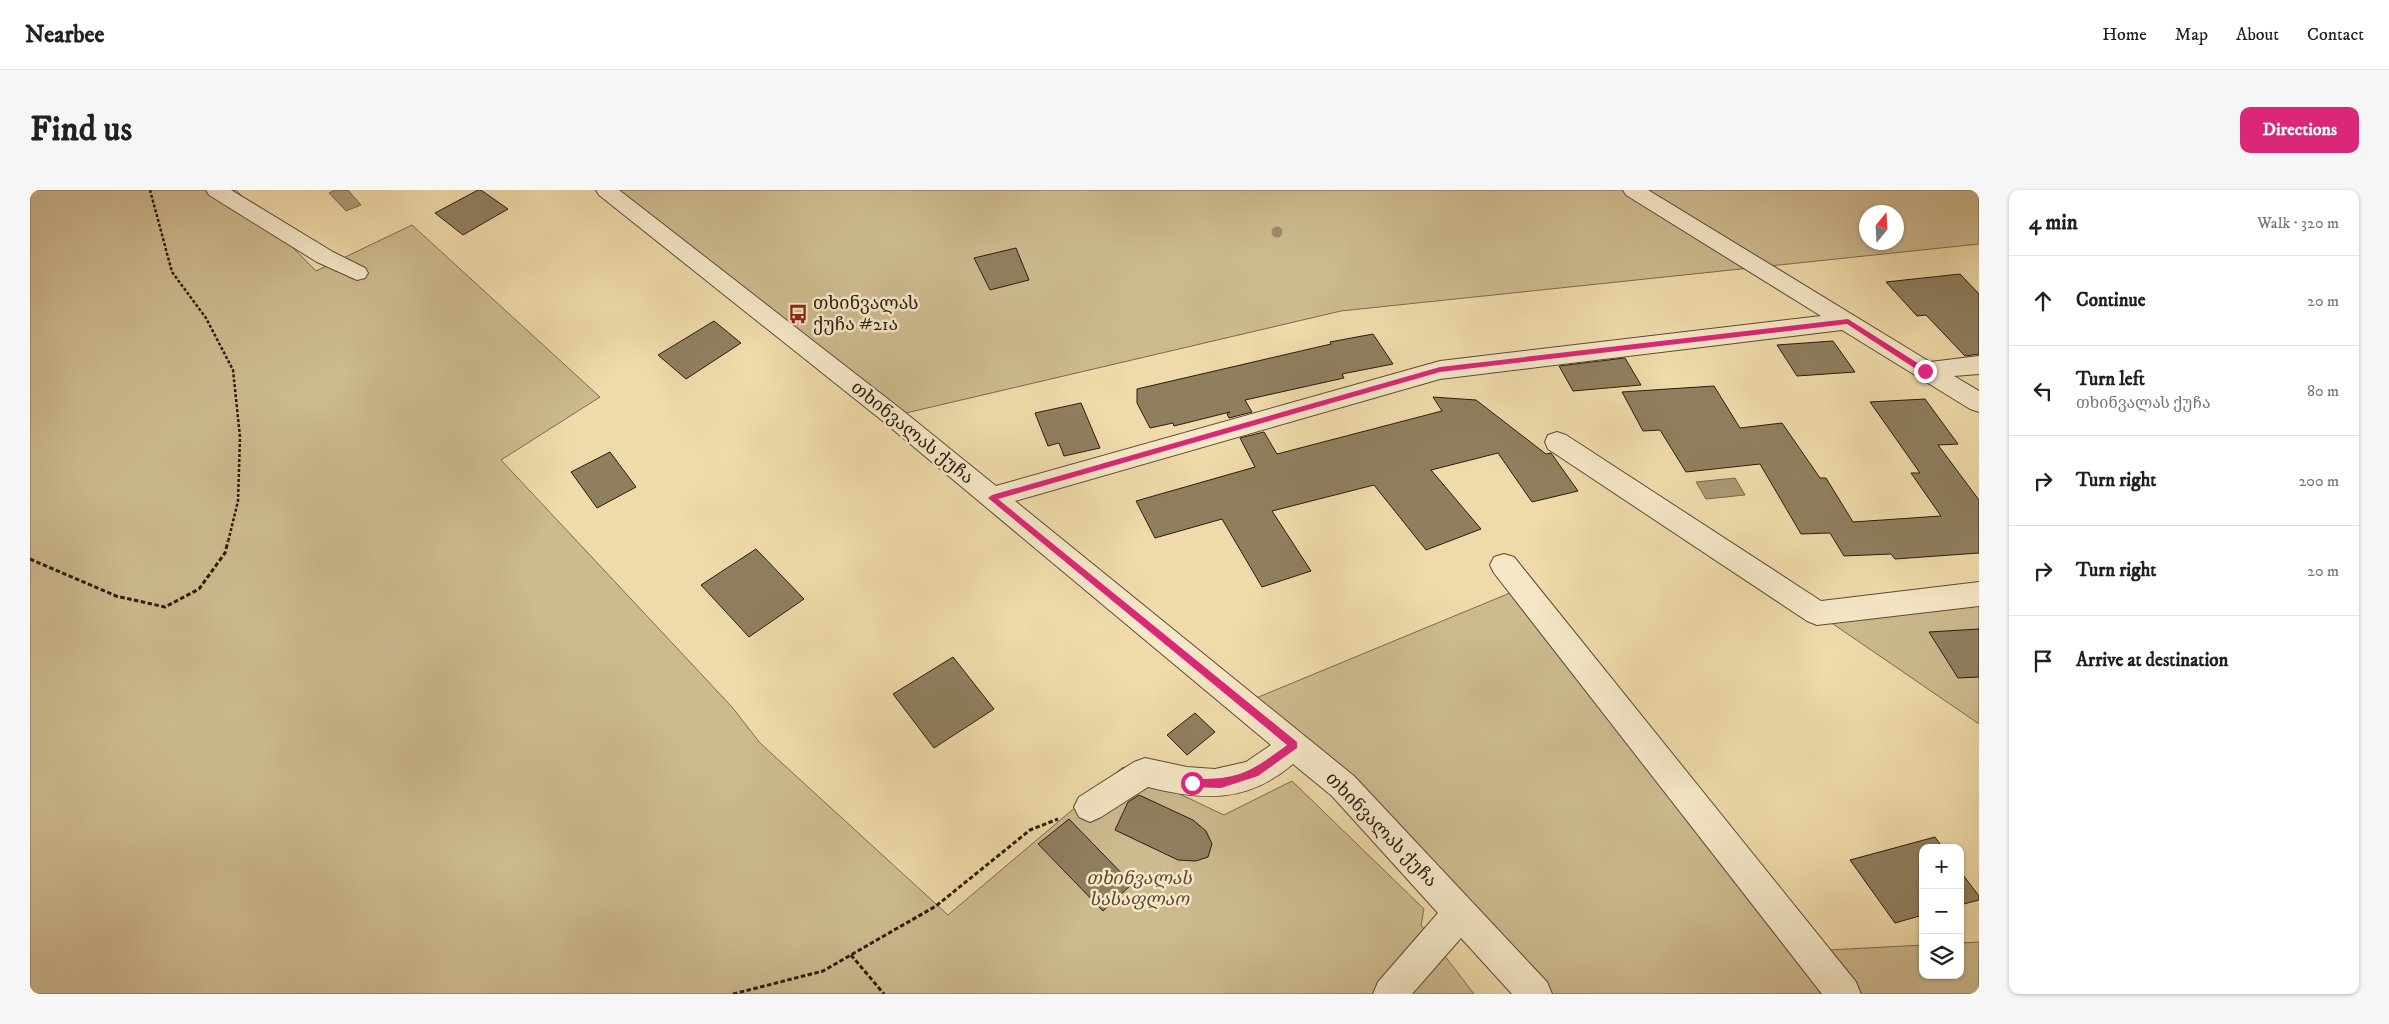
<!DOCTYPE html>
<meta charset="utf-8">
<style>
body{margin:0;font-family:"IM FELL DW Pica","Noto Serif Georgian",serif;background:#f6f6f6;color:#202124}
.controls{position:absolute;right:15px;bottom:15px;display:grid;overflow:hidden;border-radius:10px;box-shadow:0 1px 4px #0004}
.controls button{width:45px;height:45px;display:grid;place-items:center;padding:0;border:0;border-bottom:1px solid #e0e0e0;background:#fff;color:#202124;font:25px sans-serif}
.compass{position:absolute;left:1829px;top:15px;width:45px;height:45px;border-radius:50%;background:#fff;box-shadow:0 1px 4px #0004;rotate:18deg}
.stop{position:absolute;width:15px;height:15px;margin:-11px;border:4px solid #db2777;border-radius:50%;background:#fff}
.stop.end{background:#db2777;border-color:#fff;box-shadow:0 1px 5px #0008}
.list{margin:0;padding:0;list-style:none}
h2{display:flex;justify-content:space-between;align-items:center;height:65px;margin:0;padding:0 20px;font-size:21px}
h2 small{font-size:16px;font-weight:400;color:#757577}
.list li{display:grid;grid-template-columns:32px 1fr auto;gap:15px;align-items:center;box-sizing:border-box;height:90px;padding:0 20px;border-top:1px solid #e0e0e0}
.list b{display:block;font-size:19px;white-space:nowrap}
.list p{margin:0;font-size:16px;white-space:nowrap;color:#757577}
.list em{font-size:16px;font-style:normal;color:#757577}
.icon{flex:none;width:28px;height:28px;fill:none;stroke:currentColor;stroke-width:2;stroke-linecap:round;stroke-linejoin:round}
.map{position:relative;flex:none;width:1949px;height:804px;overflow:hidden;border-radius:10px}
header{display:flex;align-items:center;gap:30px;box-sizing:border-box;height:70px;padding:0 25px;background:#fff;border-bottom:1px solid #e0e0e0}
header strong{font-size:24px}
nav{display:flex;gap:28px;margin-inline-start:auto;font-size:18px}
.intro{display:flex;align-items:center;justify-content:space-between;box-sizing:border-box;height:120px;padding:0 30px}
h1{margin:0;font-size:35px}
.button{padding:12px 22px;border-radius:10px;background:#db2777;color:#fff;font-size:18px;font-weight:700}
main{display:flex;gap:30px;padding:0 30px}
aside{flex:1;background:#fff;border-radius:10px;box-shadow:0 1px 4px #0004}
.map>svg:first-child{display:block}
.green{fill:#cdba8f;stroke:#7b6b4f;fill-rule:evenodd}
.water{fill:#ac9975;stroke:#78674c}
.building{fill:#907f5f;stroke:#291c0f}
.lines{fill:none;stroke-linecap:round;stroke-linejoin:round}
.minor-casing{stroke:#5a4c36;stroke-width:2}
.path-far1{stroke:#291c0f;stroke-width:2.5;stroke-dasharray:3 2;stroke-linecap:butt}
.path{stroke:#291c0f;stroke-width:3;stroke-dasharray:4.5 2.5;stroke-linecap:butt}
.minor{fill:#f5e7c7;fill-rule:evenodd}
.tree{fill:#9d8b69}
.route{fill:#db2777}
.labels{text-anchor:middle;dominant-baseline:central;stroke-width:5;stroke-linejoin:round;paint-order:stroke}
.poi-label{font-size:18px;fill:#291c0f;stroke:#f5e7c7;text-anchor:start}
.street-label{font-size:18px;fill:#291c0f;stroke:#f5e7c7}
.park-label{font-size:18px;font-style:italic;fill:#5a4b35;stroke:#f5e7c7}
</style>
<header>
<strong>Nearbee</strong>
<nav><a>Home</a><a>Map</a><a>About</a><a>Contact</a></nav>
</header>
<div class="intro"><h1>Find us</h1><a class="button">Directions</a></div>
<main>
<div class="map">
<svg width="1949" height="804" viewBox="0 0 1949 804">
<rect width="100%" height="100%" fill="#efdaa9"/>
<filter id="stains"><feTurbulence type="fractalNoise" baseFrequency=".004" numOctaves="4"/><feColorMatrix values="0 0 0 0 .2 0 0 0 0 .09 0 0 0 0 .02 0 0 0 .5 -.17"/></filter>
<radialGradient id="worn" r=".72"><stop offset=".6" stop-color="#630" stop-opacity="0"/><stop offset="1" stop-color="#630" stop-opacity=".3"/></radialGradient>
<path class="green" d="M0,0H206L286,81L382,35L570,207L471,270L702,517L730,553L918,725L1093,577L1194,625L1262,591L1394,719L1391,735L1444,804H0Z
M586,0H1949V54L1311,121L863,226ZM1836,22H1866V52H1836Z
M1492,398L1780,761L1893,755V785H1930V753L1949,752V804H1505L1214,513Z
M1949,404V534L1787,423Z"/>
<path class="water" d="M305,0H318L331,15L316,21L299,3Z
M1705,288L1715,305L1676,309L1666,292Z"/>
<path class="building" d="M448,0H451L478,19L433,45L405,23Z
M986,58L999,90L960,100L944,68Z
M1930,84L1949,104V164L1935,166L1896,125L1887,126L1856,92Z
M684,131L711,153L656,189L628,165Z
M1343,144L1363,174L1312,184L1314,188L1215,210L1222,222L1199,228L1197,224L1200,222L1144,236L1143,233L1120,238L1107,213V199L1301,154L1300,152Z
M1803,151L1825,182L1767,186L1747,155Z
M1595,168L1611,195L1543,201L1529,176Z
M1684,196L1710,238L1752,233L1790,288H1796L1823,332L1911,326L1881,283H1890L1840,212L1895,209L1928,254L1908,255L1949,310V363L1865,369L1861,364L1814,366L1800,343L1771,344L1730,274L1656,282L1630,240L1613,241L1592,202Z
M1403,207L1446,210L1516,264L1521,263L1548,301L1502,312L1468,263L1401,280L1451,339L1396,360L1344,295L1242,321L1281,381L1232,397L1192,329L1125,348L1106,311L1225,277L1210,248L1234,242L1247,264L1412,221Z
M1051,213L1070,258L1034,266L1029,253L1018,256L1005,223Z
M580,262L606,297L567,318L541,282Z
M726,359L774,409L719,447L671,395Z
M1949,439V487L1928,488L1899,442Z
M923,467L964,519L904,558L863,504Z
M1165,523L1185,542L1157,565L1137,545Z
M1109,605L1163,630L1176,641L1182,654L1178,667L1166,671L1148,670L1085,640L1098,612Z
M1039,629L1102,694L1073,721L1008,654Z
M1905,647L1913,658H1893V725L1865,733L1820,670Z
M1930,681L1949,706V710L1930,715Z"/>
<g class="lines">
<defs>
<path id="minor" d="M176,0H201L303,62L335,78L338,83L335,88L327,90L287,72L179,5Z
M566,0H589L872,220L966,296L1410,171L1791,126L1596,5L1593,0H1618L1900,172L1949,166V184L1924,186L1949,201V222L1940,219L1812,140L1410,189L985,311L1324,586L1517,792L1522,804H1482L1431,748L1382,804H1343L1348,792L1408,723L1302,606L1263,574C1217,613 1174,611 1118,597L1071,627L1060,632L1049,627L1044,617L1049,607L1104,572L1115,568L1157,577L1185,579L1216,572L1241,555L854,232L569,5Z
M1527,242L1536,245L1791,411L1949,392V416L1787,435L1777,431L1518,259L1515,252L1518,245Z
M1474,364L1484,367L1826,792L1831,804H1792L1464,383L1460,375L1464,367Z"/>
</defs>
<use href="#minor" class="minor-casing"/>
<path class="path-far1" d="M120,0L142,82L176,128L203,180L210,247L208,311L198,352"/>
<path class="path" d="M0,369L86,406L135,417L169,399L195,363L198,351
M821,765L854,804
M703,804L793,781L906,716L1000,640L1028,629"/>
<use href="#minor" class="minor"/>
</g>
<circle class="tree" cx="1247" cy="42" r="5.5"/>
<path class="route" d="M1818,129L1897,179V183H1892L1817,134L1410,182L968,309L1267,552V558L1228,586L1191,598L1162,597L1157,593L1162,589C1208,590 1221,582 1257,555L958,308L962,305L1410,177Z"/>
<defs>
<symbol id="bus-bare" viewBox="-9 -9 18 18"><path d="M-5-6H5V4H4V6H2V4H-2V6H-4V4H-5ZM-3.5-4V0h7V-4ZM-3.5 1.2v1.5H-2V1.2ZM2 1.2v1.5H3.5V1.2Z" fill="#8f2418" stroke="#f5e7c7" stroke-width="2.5" paint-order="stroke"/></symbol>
</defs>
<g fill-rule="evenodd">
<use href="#bus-bare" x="754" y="110" width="28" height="28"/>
</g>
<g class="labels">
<g class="poi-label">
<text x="783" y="114">თხინვალას<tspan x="783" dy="21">ქუჩა #21ა</tspan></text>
</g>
<g class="street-label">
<text transform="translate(882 243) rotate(39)">თხინვალას ქუჩა</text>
<text transform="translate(1351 640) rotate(46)">თხინვალას ქუჩა</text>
</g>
<g class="park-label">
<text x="1109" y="689">თხინვალას<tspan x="1109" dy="21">სასაფლაო</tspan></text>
</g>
</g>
<rect width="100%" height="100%" filter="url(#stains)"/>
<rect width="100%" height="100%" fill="url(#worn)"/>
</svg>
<div class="controls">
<button>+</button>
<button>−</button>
<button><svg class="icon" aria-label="layers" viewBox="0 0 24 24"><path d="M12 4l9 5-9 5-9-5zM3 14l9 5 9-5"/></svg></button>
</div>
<svg class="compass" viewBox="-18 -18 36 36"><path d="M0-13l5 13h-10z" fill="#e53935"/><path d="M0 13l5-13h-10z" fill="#757577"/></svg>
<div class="stop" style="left:1162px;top:593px"></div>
<div class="stop end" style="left:1895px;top:181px"></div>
</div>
<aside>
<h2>4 min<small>Walk · 320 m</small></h2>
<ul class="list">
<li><svg class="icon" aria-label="ahead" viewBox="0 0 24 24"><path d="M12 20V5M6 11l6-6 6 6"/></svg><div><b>Continue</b></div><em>20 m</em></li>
<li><svg class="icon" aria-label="left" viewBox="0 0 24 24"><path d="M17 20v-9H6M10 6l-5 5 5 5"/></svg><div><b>Turn left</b><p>თხინვალას ქუჩა</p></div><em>80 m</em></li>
<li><svg class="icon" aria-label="right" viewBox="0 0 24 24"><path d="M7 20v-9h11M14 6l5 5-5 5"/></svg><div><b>Turn right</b></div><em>200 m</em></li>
<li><svg class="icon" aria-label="right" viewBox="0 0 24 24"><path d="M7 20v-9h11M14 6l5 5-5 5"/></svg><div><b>Turn right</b></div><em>20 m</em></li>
<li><svg class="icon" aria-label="arrive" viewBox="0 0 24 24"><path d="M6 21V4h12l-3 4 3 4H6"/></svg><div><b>Arrive at destination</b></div></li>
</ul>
</aside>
</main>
